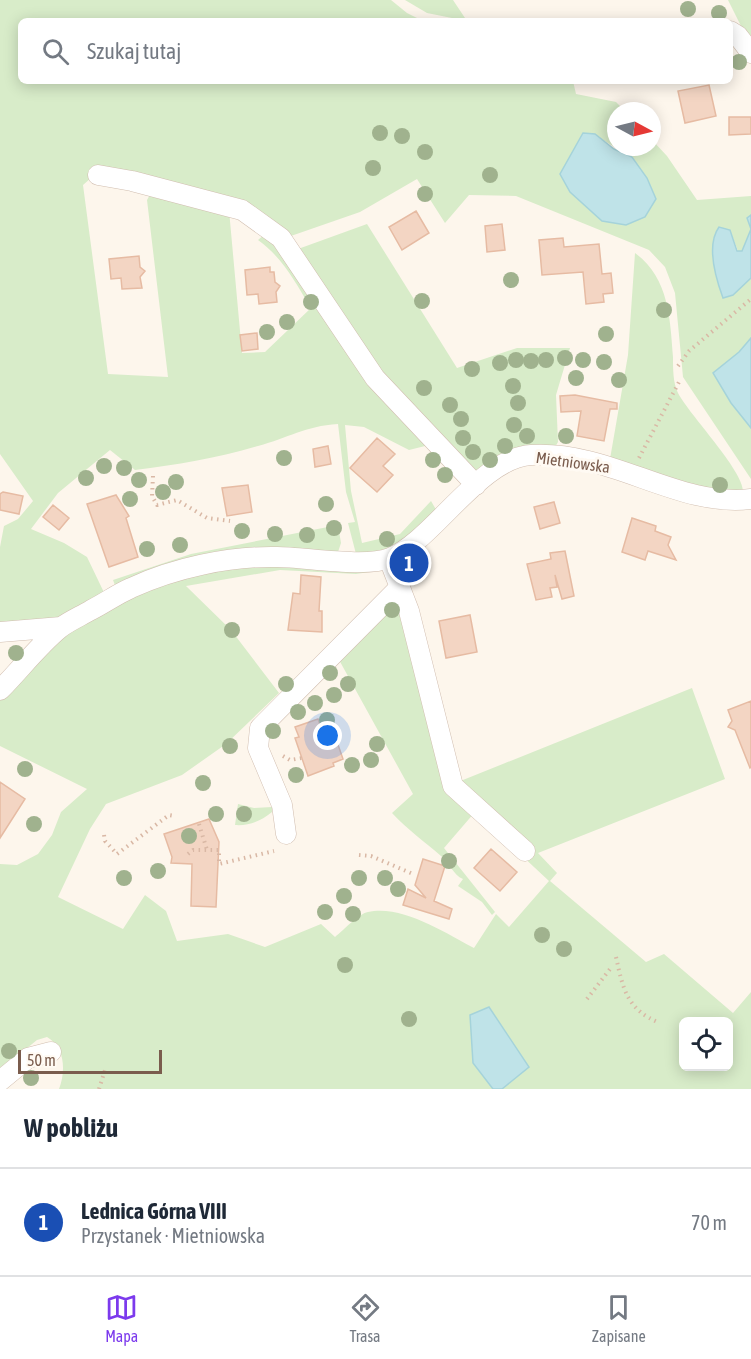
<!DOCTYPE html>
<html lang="pl">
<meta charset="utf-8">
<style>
body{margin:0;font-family:"Asap Condensed",sans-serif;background:#f2f2f3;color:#1f2937}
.controls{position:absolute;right:18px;bottom:18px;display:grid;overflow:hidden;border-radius:9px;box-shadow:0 3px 15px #0003}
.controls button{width:54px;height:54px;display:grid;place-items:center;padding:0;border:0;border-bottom:2px solid #e0e1e3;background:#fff;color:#1f2937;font:30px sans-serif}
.compass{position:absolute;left:607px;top:102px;width:54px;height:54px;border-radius:50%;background:#fff;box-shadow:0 3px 15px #0003;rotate:97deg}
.scale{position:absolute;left:18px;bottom:15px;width:144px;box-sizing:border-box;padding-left:6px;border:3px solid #7a5c4d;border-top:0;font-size:16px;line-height:21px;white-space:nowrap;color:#7a5c4d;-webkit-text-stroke:4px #fffaf3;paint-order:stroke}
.you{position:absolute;left:328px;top:736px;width:21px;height:21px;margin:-15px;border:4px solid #fff;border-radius:50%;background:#1a73e8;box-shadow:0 0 0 9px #1a73e833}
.badge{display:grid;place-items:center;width:39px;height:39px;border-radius:50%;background:#7c3aed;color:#fff;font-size:20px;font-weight:700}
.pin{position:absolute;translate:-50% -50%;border:3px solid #fff;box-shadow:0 2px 6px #0006}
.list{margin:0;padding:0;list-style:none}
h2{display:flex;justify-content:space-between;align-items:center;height:78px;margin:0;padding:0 24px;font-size:26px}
h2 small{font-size:20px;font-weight:400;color:#747a83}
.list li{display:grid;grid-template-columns:39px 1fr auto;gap:18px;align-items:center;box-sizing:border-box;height:108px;padding:0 24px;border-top:2px solid #e0e1e3}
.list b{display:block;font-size:22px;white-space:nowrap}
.list p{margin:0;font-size:20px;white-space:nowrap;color:#747a83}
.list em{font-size:20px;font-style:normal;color:#747a83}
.icon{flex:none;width:33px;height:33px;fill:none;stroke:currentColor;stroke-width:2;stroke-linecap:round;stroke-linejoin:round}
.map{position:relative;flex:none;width:751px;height:1089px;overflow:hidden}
.search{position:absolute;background:#fff;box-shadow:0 3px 15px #0003;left:18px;right:18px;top:18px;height:66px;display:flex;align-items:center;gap:15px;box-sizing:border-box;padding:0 21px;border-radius:9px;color:#747a83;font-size:22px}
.sheet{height:186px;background:#fff}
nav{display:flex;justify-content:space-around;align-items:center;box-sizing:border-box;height:84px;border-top:2px solid #e0e1e3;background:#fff;font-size:16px;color:#747a83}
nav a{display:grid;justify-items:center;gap:3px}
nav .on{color:#7c3aed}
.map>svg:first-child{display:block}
.green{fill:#d8ecc9;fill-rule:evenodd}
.water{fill:#bfe3e8;stroke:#a5d3da;stroke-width:1.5}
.building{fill:#f3d5c3;stroke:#e6bba3;stroke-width:1.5}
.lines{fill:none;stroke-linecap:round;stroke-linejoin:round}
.minor-casing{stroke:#d1beb0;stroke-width:21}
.path{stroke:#d9b8a5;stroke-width:4;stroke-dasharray:1.5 4.5;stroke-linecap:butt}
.minor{stroke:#fff;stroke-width:20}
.tree{fill:#a0b28e}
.labels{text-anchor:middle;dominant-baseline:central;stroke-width:6;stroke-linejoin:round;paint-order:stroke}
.street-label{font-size:16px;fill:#7a5c4d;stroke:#fffaf3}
</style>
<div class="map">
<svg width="751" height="1089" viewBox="0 0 751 1089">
<rect width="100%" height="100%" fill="#fdf6ec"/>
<path class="green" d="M0,0H391L407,13L423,21H21V81H573L576,94L616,102L625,111H616V147H652V140L667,156L697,200L751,196V215L747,218L751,229L742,251H738L730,230L713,260L723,298L751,278V338L739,352L714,373L731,403L751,428V479L683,377L675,293L665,267L649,250L516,196L469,195L445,223L417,179L360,212L288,237L244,205L99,171L83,185L108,374L168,377L147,200L152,191L229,210L242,353L265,352L311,308C295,282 283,258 258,240L265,234L281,246L433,444L409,450L364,427L345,425L351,491L362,543L400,534L431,501L438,513C407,541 399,550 356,554L348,523L355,522L346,492L338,424C305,426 288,438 258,446C217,458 177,465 135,470L110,450L58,493L31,529L64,543L87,557L110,605L182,577L251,563L382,570L356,574L280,570L186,586L231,630L279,693L226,744L182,775L106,804L90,829L58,897L123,929L145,895L166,911L177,941L228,934L265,947L321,924L335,937C344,930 358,914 368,912C401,904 446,933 474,948L496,914L509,927L549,881L475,812L444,848L495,912L492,915L482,902L458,886L463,879C453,875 450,863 441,856C426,843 407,829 392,813L413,794L338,658L399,596L448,786L692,688L725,779L538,853L557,873L550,881L646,962L664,954L733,1013L751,992V1089H59C66,1071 65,1047 47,1037L37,1040L0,1070V864L17,865L38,854L52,835L61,812L87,789L0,746V699L65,631L0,628V547L4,526L18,519L33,501L0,454ZM583,133C601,135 616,150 633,157L561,174ZM684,1022H728V1066H684Z
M405,0H453L467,21L427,13Z
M728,0H751V46Z
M367,224L457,368L517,348H570L556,395L558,442L554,449L526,445L476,472L395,390L298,249Z
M635,253C669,278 670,318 673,357C673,369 673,383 678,393C690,416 746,473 743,493L721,495L610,459L628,355Z
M338,525L341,543L337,555L237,549L116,588L113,580L191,554Z
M238,804L254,808L272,807V812C261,821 249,826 235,825Z"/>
<path class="water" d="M583,133L595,134L614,149L632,157L647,178L656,199L645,217L626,225L602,221L570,192L560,174Z
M751,215V278L733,295L723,298C716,279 706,245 719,227L730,230L737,251H742L751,229L747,218Z
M751,338V428L731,403L713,373L739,352Z
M489,1007L529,1067L502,1089H493L473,1063L470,1015Z"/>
<path class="building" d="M709,85L716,116L685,123L678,91Z
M729,117H751V134L729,135Z
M416,211L429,233L402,250L389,227Z
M502,224L505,250L487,252L485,226Z
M563,238L564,247L599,244L602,274L611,273L613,293L603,294L604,302L586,304L583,272L542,275L539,240Z
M139,256L140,267L145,271L140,277L142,288L122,289L121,278L111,279L109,259Z
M270,267V272H274L275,282L280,286L276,292L277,302L259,304L258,294L247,295L245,270Z
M257,333L258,349L242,351L240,335Z
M575,395L617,403V409H610L604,441L577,436L581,411L561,412L560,396Z
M377,438L395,454L383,466L393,475L377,492L350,468Z
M328,446L331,464L315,467L313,449Z
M248,485L252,512L227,516L222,488Z
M3,492L23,496L19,514L0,510V494Z
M116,495L129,516L126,518L138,557L109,567L87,504Z
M554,502L560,523L540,529L534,507Z
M53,505L69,518L59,530L43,517Z
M632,518L656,526L655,531L671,537L668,545L676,560L648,551L645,560L622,552Z
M565,551L574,596L562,599L555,575L557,587L550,588L552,597L536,600L527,564L551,559L550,553Z
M301,575L321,577L319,611H322V632L288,630L293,593L300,594Z
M470,615L477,652L446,658L439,621Z
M751,701V767L750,768L735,730L728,727L732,721L728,710Z
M318,719L326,742L336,739L343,759L333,763L334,766L308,776L295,738L299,737L295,727Z
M0,782L25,799L0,838Z
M209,819L219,842L216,907L191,906L192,864L171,863L172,857L164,834Z
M491,849L517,872L500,891L474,868Z
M423,859L445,866L434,901L452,909L449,919L403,905L408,889L426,898L415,885Z"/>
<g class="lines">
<defs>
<path id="minor" d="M730,31L738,36L751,53
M98,175L132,181L242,210L281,238L375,378L476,485
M389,559L409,611L453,786L525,851
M0,632L61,627
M0,690C20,670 38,646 60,628C69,621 81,616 91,610C105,603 117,594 131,588C174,568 229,556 277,557C305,557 365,568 390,558C434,540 480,458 531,455C611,450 677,508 751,499
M286,834L282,805L258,748L260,728L400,587
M0,1081L28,1058L51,1052"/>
</defs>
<use href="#minor" class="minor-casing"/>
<path class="path" d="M678,366L689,351L751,299
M639,458L679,382
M153,476L152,496L157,505L177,500L207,518L230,521
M283,756L290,760L302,758
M199,824L207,850
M104,835L105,841L117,854L169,815L175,816
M188,854L193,850H219V864L274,851
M359,855L371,856L413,874
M616,957C623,989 627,1010 660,1023
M587,999L610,969
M99,1089L106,1067"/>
<use href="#minor" class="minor"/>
</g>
<g class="tree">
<circle cx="688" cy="9" r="8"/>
<circle cx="719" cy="13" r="8"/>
<circle cx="739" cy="62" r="8"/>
<circle cx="380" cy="133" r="8"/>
<circle cx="402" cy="136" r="8"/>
<circle cx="425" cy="152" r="8"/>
<circle cx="373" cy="168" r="8"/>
<circle cx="490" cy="175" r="8"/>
<circle cx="425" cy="194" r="8"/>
<circle cx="511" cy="280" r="8"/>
<circle cx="422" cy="301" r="8"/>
<circle cx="311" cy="302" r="8"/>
<circle cx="664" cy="310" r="8"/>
<circle cx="287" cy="322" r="8"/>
<circle cx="267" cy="332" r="8"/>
<circle cx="606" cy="334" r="8"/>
<circle cx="565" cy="358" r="8"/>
<circle cx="516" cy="360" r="8"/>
<circle cx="546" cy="360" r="8"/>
<circle cx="583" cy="360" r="8"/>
<circle cx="531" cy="361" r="8"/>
<circle cx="604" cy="362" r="8"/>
<circle cx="500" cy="363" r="8"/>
<circle cx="472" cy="369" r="8"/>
<circle cx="576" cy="378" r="8"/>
<circle cx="619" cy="380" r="8"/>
<circle cx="513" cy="386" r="8"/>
<circle cx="424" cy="388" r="8"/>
<circle cx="518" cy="403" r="8"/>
<circle cx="450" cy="405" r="8"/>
<circle cx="461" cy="419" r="8"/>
<circle cx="514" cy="425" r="8"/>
<circle cx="527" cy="436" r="8"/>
<circle cx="566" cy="436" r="8"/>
<circle cx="463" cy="438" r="8"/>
<circle cx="505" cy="446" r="8"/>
<circle cx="473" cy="452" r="8"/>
<circle cx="284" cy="458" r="8"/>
<circle cx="433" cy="460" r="8"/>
<circle cx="490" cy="460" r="8"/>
<circle cx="104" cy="466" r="8"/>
<circle cx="124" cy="468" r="8"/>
<circle cx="445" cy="475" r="8"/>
<circle cx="86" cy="478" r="8"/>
<circle cx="139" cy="480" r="8"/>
<circle cx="176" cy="482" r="8"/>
<circle cx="720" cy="485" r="8"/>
<circle cx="163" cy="492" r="8"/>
<circle cx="130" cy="499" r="8"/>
<circle cx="326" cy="504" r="8"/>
<circle cx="334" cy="528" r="8"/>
<circle cx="242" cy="531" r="8"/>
<circle cx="275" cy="534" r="8"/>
<circle cx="307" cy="535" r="8"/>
<circle cx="387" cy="539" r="8"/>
<circle cx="180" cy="545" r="8"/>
<circle cx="147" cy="549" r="8"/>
<circle cx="392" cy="610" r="8"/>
<circle cx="232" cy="630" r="8"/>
<circle cx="16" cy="653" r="8"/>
<circle cx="330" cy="673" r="8"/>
<circle cx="286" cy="684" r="8"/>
<circle cx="348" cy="684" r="8"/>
<circle cx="334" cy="695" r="8"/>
<circle cx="315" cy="703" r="8"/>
<circle cx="298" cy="712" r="8"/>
<circle cx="327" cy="720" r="8"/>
<circle cx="273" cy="731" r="8"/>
<circle cx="377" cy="744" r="8"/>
<circle cx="230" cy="746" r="8"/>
<circle cx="371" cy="760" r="8"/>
<circle cx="352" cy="765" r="8"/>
<circle cx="25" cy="769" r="8"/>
<circle cx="296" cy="775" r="8"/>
<circle cx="203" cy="783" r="8"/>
<circle cx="216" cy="814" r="8"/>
<circle cx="244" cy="814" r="8"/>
<circle cx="34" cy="824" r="8"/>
<circle cx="189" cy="836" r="8"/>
<circle cx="449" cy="861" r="8"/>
<circle cx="158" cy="871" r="8"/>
<circle cx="124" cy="878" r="8"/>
<circle cx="359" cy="878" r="8"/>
<circle cx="385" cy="878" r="8"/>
<circle cx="398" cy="889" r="8"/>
<circle cx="344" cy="896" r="8"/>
<circle cx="325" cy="912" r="8"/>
<circle cx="353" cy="914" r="8"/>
<circle cx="542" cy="935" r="8"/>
<circle cx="564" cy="949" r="8"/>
<circle cx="345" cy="965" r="8"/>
<circle cx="409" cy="1019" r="8"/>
<circle cx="9" cy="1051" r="8"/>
<circle cx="31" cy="1078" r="8"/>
</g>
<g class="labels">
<g class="street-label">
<text transform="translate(573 462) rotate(8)">Mietniowska</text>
</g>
</g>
</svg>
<div class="controls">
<button><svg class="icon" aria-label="locate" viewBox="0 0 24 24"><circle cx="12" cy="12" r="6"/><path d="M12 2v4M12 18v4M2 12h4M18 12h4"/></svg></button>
</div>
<svg class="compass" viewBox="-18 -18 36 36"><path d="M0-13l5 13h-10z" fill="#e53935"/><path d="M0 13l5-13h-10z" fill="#747a83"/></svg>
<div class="scale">50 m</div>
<div class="you"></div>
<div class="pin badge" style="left:409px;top:563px;background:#1a4fb4">1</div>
<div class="search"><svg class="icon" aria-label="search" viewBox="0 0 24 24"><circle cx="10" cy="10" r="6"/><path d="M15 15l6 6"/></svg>Szukaj tutaj</div>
</div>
<section class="sheet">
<h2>W pobliżu<small></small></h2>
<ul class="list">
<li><span class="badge" style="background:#1a4fb4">1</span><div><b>Lednica Górna VIII</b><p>Przystanek · Mietniowska</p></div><em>70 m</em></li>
</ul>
</section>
<nav>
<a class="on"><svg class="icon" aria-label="map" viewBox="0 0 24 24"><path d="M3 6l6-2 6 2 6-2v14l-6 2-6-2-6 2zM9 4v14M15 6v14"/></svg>Mapa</a>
<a><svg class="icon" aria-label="directions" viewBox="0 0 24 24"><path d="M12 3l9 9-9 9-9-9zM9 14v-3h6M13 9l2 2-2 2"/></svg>Trasa</a>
<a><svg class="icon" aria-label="saved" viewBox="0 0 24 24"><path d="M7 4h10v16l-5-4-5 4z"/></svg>Zapisane</a>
</nav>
